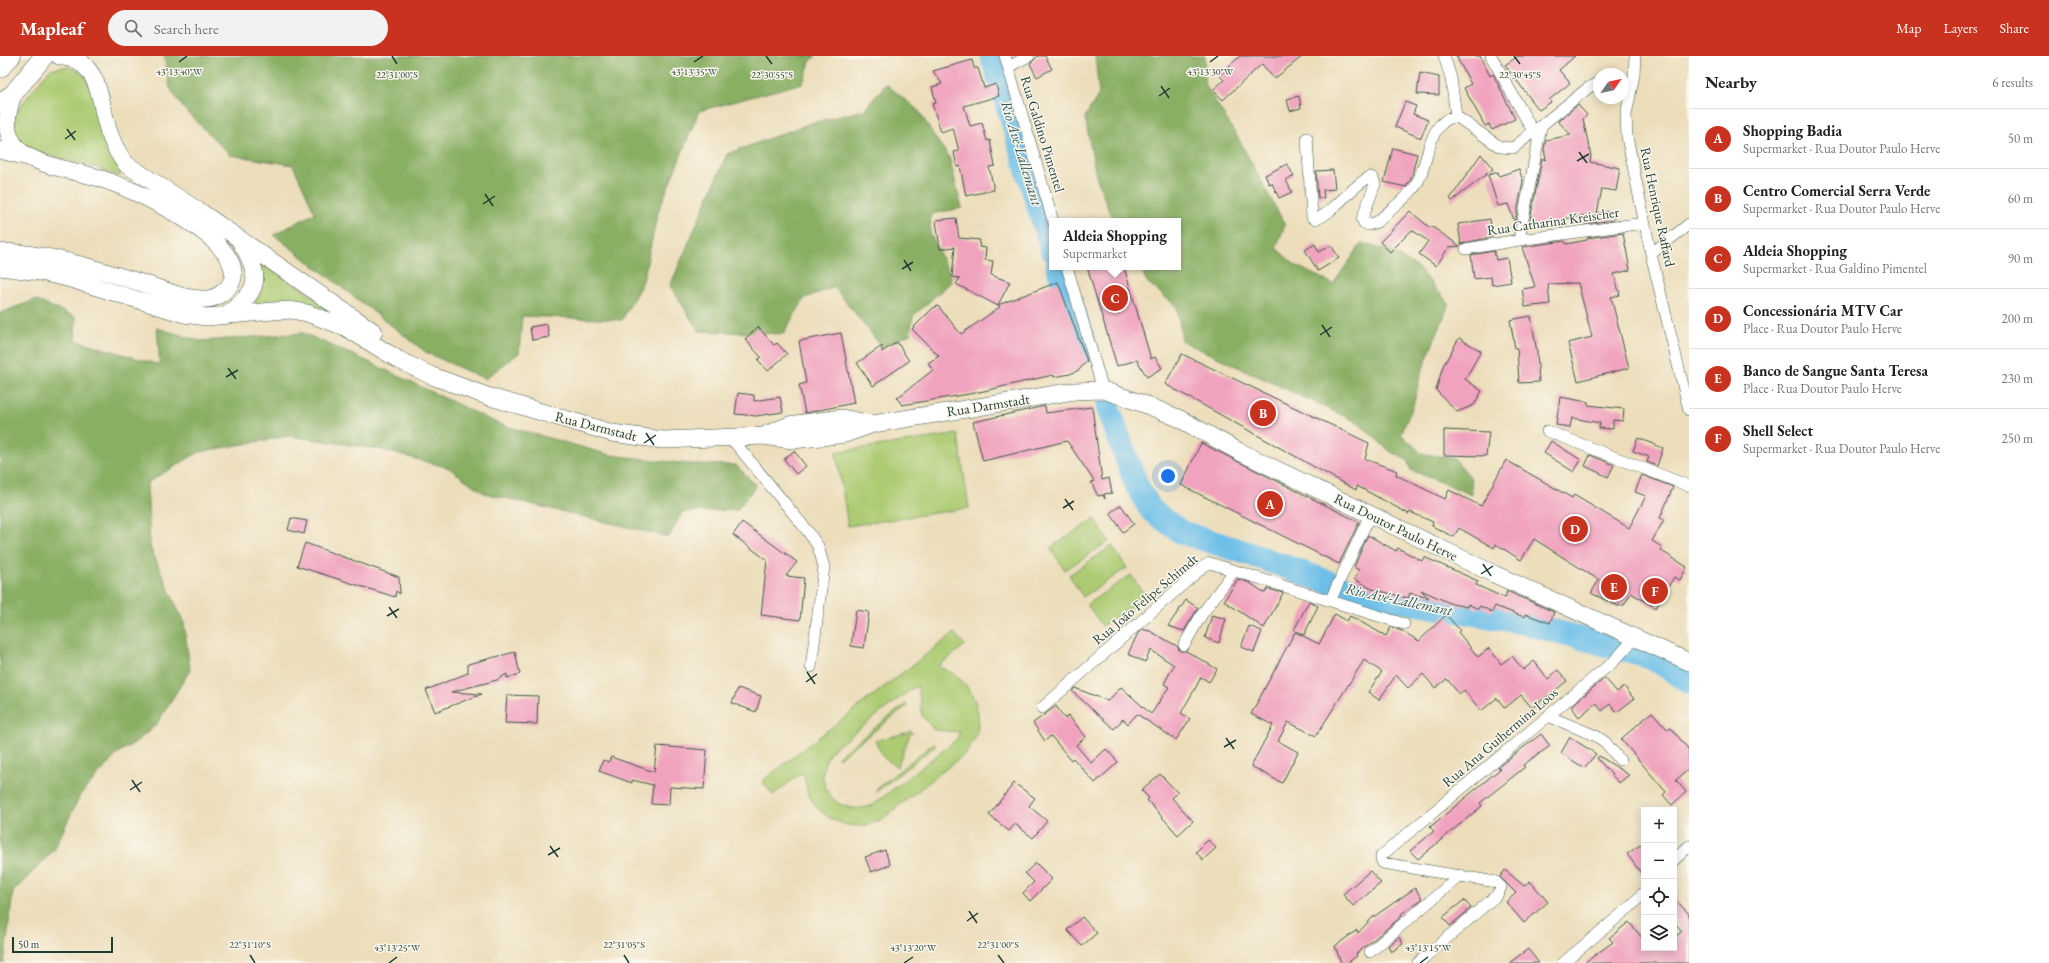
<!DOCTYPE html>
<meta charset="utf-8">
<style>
body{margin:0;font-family:"EB Garamond",serif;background:#f2f2f2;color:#222}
.controls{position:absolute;right:12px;bottom:12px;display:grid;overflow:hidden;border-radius:0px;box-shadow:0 2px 10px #0003}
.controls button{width:36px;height:36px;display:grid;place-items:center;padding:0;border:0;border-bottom:1px solid #e0e0e0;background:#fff;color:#222;font:20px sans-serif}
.compass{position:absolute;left:1593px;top:12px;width:36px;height:36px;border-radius:50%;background:#fff;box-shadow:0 2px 10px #0003;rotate:56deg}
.scale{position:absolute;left:12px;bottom:10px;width:101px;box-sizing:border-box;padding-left:4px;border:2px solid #1f3d34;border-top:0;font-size:11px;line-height:14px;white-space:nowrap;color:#1f3d34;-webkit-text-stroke:3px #fbf7ec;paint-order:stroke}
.you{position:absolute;left:1168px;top:420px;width:14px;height:14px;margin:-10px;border:3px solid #fff;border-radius:50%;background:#1a73e8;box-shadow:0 0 0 6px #1a73e833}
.badge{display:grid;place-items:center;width:26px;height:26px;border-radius:50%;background:#c8321e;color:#fff;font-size:13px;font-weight:700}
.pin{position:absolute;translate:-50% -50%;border:2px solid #fff;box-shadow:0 1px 4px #0006}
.popup{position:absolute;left:1049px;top:162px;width:132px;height:52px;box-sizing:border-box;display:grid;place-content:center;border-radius:0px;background:#fff;filter:drop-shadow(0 1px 3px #0005);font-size:13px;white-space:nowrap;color:#767676}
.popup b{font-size:15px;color:#222}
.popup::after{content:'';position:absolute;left:50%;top:100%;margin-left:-8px;border:8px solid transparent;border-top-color:#fff}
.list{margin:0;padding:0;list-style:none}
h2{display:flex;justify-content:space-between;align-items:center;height:52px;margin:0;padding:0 16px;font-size:17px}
h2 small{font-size:13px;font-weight:400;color:#767676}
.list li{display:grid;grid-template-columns:26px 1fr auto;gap:12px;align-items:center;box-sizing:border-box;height:60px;padding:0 16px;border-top:1px solid #e0e0e0}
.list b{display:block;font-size:15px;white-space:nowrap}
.list p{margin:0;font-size:13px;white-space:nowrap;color:#767676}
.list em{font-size:13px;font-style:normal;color:#767676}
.icon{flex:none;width:22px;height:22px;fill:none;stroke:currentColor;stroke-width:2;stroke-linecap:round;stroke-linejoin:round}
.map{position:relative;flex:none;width:1689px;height:907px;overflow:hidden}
header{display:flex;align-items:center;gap:24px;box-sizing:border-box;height:56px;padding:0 20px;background:#c8321e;color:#fff}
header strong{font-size:19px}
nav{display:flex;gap:22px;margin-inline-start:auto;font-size:14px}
.search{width:280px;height:36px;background:#f2f2f2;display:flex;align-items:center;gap:10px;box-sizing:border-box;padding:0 14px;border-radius:22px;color:#767676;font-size:15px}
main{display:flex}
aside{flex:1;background:#fff}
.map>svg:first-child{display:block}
.green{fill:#accb72;stroke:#668453;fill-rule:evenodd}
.forest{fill:#89af64;stroke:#54764c}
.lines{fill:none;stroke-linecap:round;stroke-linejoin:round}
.river{stroke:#6dbfe8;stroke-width:24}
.building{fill:#f0a2be}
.minor-casing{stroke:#3e5548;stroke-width:12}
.primary-casing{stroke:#3e5548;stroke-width:18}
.motorway-casing{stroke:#3e5548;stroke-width:20}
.minor{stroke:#fff;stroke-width:11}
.primary{stroke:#fff;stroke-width:17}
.motorway{stroke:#fff;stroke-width:19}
.ticks{fill:none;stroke:#1f3d34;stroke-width:1.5}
.labels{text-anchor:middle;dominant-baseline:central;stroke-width:3;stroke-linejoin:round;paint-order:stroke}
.street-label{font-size:14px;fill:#1f3d34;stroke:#fbf7ec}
.water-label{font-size:15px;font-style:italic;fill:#325e61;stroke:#fbf7ec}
.ticks-label{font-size:10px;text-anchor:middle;fill:#1f3d34;stroke:#fbf7ec;stroke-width:3;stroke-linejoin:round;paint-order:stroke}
</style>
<header>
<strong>Mapleaf</strong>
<div class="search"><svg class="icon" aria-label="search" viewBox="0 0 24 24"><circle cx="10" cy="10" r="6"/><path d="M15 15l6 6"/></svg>Search here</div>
<nav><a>Map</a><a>Layers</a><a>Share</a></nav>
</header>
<main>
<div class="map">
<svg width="1689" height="907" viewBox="0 0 1689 907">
<rect width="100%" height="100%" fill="#fbf7ec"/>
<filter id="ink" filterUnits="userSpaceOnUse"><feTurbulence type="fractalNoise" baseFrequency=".025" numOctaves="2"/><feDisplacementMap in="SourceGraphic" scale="8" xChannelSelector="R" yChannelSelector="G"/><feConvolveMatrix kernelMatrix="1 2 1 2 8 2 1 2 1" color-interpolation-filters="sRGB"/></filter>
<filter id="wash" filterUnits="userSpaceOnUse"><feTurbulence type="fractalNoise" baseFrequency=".012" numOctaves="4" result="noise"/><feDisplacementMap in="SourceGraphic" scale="16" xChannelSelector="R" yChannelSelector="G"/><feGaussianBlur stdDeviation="0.9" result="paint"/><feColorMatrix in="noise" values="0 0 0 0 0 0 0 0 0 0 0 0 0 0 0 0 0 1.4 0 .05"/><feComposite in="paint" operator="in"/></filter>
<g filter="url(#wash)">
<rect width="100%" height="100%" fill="#ecdebb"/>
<path class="green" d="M62,11H71L85,19L123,114L119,120L95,111L32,95L21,86L15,76L13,63L19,52L43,21L51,13Z
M259,203L348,265L253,251C262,232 264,223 259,203Z
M958,378L969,452L848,470L836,396Z
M1094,463L1109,485L1065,514L1050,492Z
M1112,490L1127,512L1083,541L1069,519Z
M1131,519L1146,541L1102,570L1087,548Z
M954,577L965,589L937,611C967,617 988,655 974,684C972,688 968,692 966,697L881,764L864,770L847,769L831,763L817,752L808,738L803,716L773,739L762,725ZM918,630L922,659L934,674L960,676L956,684L873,749C835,764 807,724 833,693L910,634Z
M906,648L907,650L839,702L838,700Z
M910,674L913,677L910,678L897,711L884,702L875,685L909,676Z
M934,687L936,689L876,736L875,734Z"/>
<path class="forest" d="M164,0H816L810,6L803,27L699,55L658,156L643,225L622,264L522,260L519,297L485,323L427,297L274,179L315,157L293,109L230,99L183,52L170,32Z
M1095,0H1205L1204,27L1238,82L1285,169L1276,192L1295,209L1333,228L1362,187L1390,195L1418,212L1449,248L1421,317L1413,350L1401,378L1421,397L1455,403L1471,422L1472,439L1411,414L1407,404L1391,396L1357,366L1182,285L1177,251L1146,225L1141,211H1178V165H1113L1096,120L1085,61L1099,38Z
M886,28L919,55L936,83L949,101L962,152L931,158L930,177L951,221L950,227L913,260L910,278L882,291L834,231L805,242L783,278L699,275L670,230L727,98L808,68L864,54Z
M35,244L76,261L75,284L160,309L157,272L200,285L303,277L371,307L499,368L610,399L689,408L736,409L756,430L737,454L682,456L669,481L484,437L449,412L379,393L289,380L199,396L147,427L150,491L184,567L190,614L156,669L133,688L118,697L80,739L54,794L13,836L4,907H0V257Z"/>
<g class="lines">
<path class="river" d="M992,0L1052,194
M1058,211L1087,294
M1108,352L1136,428L1151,454L1181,476L1250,498L1362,538L1525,567L1652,601L1689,626"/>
</g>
<g id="blocks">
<path class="building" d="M1038,0H1045L1052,13L1037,21L1030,8Z
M1240,0H1303L1274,23L1262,8L1223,44L1213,34L1224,24L1219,19Z
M1456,0H1480L1490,20L1493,18L1515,63L1492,74L1489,68L1485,70L1464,32L1471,28Z
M1518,0H1575L1559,14L1570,27L1549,44L1551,46L1539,54L1505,9Z
M972,4L974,12H978L984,32L996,28L999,40L964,50L970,70L982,67L987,85L990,84L995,110L989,111L994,134L966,140L960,110L957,111L954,96L959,95L953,72L941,76L932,48L936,47L932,31L942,28L933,15Z
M1420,17L1439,21V39L1417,38Z
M1299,40L1301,52L1290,55L1287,43Z
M1405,46L1416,50L1413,58L1428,64L1421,82L1395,71Z
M1578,49L1587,59L1583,63L1591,100L1590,106L1620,112L1616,135L1602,133L1597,157L1613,155L1614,164L1585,168L1583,160L1562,163L1563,171L1529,169L1542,103L1546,104L1544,93L1546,84L1571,79L1558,65Z
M1393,92L1417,98L1411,123L1406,131L1384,126Z
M1481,98L1493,113L1452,145L1450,143Z
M1287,108L1294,120L1286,124L1292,136L1279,142L1272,127L1269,128L1265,119Z
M1519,113L1523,125L1515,167L1508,148L1498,150L1488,119L1498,116L1499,120Z
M1333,114L1335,133L1323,134L1324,142H1318L1316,115Z
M1410,155L1430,172L1431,170L1460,190L1449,191L1436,210L1419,198L1428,185L1412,174L1390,196L1380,186Z
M956,162L959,182L980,184L979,191L986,192L985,204L993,205L991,219L1010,226L998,249L1058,226L1087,305L1079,314L1070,318L1054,321L1053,319L975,337L902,349L897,342L933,314L928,307L939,300L912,273L933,252L938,250L961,278L1000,251L956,228L960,222L952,221L955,191L940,193L936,164Z
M1490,163L1492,181L1461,188L1458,168Z
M1623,177L1630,214L1614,218L1620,239L1611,241L1629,312L1578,325L1568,287L1592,281L1578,227L1548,228L1550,248L1525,251L1522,233L1535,231L1522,191L1565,185L1566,188L1587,184V182Z
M1315,188L1319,196L1331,189L1339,202L1318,215L1305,194Z
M1494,195L1496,204L1507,202L1511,226L1492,229L1491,221L1474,223L1471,199Z
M1087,211H1124L1151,303L1155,301L1162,312L1147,321L1137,304L1117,310Z
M1531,260L1537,297L1539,326L1519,327L1517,292H1515L1510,264Z
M547,268L549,281L532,284L530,271Z
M758,271L774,289L777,287L787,298L768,315L758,304L761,301L745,283Z
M841,277L854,347L805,357L799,329L806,327L799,285Z
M1459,282L1481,295L1465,323L1482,335L1474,349L1457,356L1436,334L1443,310Z
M897,286L909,305L873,330L857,307L882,290V296Z
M1182,298L1369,387L1365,403L1397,415L1396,419L1445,443L1449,434L1481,450L1506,404L1572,442L1574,439L1629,472L1646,440L1635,436L1642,419L1673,431L1660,462L1664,464L1652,485L1662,491L1660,494L1687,511L1680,524L1674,521L1656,552L1631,537L1624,549L1618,550L1591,537L1599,524L1534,483L1521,504L1496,488L1494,492L1459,472L1454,481L1432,470L1433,466L1410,456L1409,458L1357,430L1356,434L1165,328Z
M738,337L754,339V345L780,341L783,356L756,360L735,358Z
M1560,341L1588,346V349L1624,353L1623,365L1613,364V373L1599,372L1600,367L1572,362L1570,371L1556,369Z
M1045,350L1046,357L1092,351L1102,424L1109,422L1112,437L1104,438L1105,443L1103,439L1098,440L1091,426L1094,425L1067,385L983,405L973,366Z
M1444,374L1489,376L1486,400L1444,399Z
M1638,382L1663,392L1657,410L1647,406L1649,401L1633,395Z
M1551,385L1581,404L1574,416L1544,397Z
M1201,387L1359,466L1339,508L1181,429Z
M794,395L806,410L796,418L784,403Z
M1590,399L1614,409L1608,421L1585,410Z
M1121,449L1134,468L1123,476L1110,457Z
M291,462L307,465L304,478L288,474Z
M742,466L797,506L786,520L804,522L800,564L761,559L767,504L733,479Z
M1368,479L1396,495L1398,492L1422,505L1424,501L1478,525L1476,529L1505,542L1507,535L1554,556L1550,567L1525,558L1524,561L1495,550L1492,556L1480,550L1478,553L1468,548L1467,551L1452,548L1421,534L1429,542L1410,537L1408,542L1372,533L1354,523L1359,514L1354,511Z
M305,487L399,521L400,538L396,535L395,541L297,510Z
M1238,523L1250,527L1265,537L1268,533L1283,537L1264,572L1224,545Z
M1186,544L1198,552L1184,575L1168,570Z
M1309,545L1318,550L1304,579L1294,574Z
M856,554L869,556L864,592L851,590Z
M1335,558L1347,565L1350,560L1386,580L1391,571L1402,575L1419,585L1446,559L1460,574L1458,576L1478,601L1489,592L1501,608L1512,600L1523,614L1534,605L1548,623L1558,614L1567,625L1532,652L1521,639L1505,652L1497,642L1481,655L1464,634L1459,638L1447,623L1435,632L1423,618L1408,632L1396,619L1379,644L1368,636L1382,616L1364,604L1316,680L1288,666L1278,685L1298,696L1282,727L1251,710L1273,669L1251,658L1295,576L1319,588Z
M1212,559L1226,563L1219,587L1205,582Z
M1249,570L1262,575L1254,596L1241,591Z
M1143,573L1148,575V574L1177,590L1180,595H1186L1217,613L1209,626L1201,621L1196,631L1181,657L1190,663L1176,684L1137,658L1128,668L1123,663L1114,673L1072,635L1075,632L1108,645L1121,631L1151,658L1169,631L1164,628L1174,609L1151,594L1145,606L1128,598L1138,577Z
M515,596L520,618L507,622V618L497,624L451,636L482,638L435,656L426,634L468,617V608Z
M1605,622L1617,636L1624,630L1634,643L1617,656L1610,648L1602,655L1596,647L1579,661L1571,650Z
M738,632L761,640L756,656L732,647Z
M507,639L538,640L537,668L505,667Z
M1056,650L1065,663L1068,659L1086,681L1076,689L1091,707L1106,693L1118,706L1095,727L1073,702L1071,704L1051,680L1045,685L1033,667Z
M1652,656L1668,674L1671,672L1689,694V713L1676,724L1686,736L1672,749L1663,739L1666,736L1621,683Z
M1541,678L1550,690L1523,709L1525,711L1480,747L1482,750L1418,803L1410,795L1434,775L1430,771L1500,713L1498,711Z
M1570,681L1596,698L1584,712L1561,697Z
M657,690L707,694L704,733L670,731L669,749L651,748L653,729L632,724V727L599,715L603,704L609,706L611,701L654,716Z
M1599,700L1629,719L1619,727L1597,702Z
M1160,718L1178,737L1172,742L1193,765L1178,779L1147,744L1149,742L1141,734Z
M1014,727L1035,742L1029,750L1047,765L1033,782L1015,768L1009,775L989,759Z
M1208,784L1216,792L1203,804L1196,796Z
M1644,786V821L1627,798Z
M885,794L890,809L871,816L865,801Z
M1036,807L1052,823L1030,845L1023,837L1034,826L1025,817Z
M1505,814L1524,830L1530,825L1548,846L1524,867L1506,846L1516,837L1500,821Z
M1370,815L1381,827L1353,850L1343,838Z
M1415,832L1422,843L1401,858L1402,860L1356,898L1357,900L1347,907H1341L1335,890L1357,874L1358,877L1372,862Z
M1674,842L1689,858V907H1584L1613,886L1609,882L1629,866L1644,884V892H1674V882L1682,875L1674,866Z
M1464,844L1471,852L1450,870L1443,861Z
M1082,861L1097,877L1082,890L1067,874Z
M1399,881L1403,888L1391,896L1388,890Z
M1528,893L1539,907H1509Z"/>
</g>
</g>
<g filter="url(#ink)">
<use href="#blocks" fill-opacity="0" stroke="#3e5548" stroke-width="1"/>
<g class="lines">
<defs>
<path id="minor" d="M1005,0L1053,165
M1444,0L1451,22L1456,60
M1491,0L1534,77
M1635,0L1634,19L1626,59L1627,81L1651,198L1689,354
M1008,11L1029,0
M1307,82L1312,161L1315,163C1330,161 1353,128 1370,121L1373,122L1375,128L1362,163L1364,167L1368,169L1377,166C1389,155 1404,144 1414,132C1430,111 1425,66 1456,60L1500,91L1513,92L1588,32L1599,26
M1519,184L1541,71
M1466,193L1519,184L1644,167
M1651,198L1689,168
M1067,211L1103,334
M1547,375L1689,430
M731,382L806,473L818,490L824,511L811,611
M1330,545L1370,459
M1184,589L1202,558L1234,515
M1042,652L1204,510L1210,507L1404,568
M1548,660L1596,680L1605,686L1620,704
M1674,804L1689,790
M1370,896L1461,819
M1418,907L1497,839L1501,831L1496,826L1383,807L1381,803V800L1614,605L1636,581
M1563,907L1632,849L1644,836"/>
<path id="primary" d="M59,0C65,2 75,2 80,6C102,21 101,56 110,79C114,90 119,100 127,109L202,157L374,276
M0,94L28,101
M0,196C49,197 98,214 145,228C165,234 184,244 206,243C217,243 230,233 233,222C240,181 131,132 99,122C76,115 37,110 19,94C2,78 7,57 13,38
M0,211L41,216L67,222L184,258L207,261L273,255L291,254L307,257L345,271L399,304L432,320L487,340L612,377L663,384L763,380L793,384L821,381L845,378L873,368L966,353L1074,335L1103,334L1144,348L1178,362L1238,395L1494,518L1689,606
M224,260C259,236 264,223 240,185
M763,380L789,369L842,362L873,368"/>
<path id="motorway" d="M0,12L11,0
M0,47L13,38L44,0"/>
</defs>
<use href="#minor" class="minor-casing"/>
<use href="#primary" class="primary-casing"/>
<use href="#motorway" class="motorway-casing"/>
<use href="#minor" class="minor"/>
<use href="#primary" class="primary"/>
<use href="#motorway" class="motorway"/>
</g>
</g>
<path class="ticks" d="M392,0L397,8M766,0L772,8M1514,0L1520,8M179,6L187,0M694,6L703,0M1210,6L1218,0M1161,30L1169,42M1159,40L1170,32M67,73L75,84M65,83L76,75M1579,96L1587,107M1577,105L1589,98M485,138L493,150M483,148L495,140M904,204L911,215M902,213L913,206M1322,269L1330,281M1320,279L1332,271M228,312L236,323M226,321L238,314M646,377L654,389M644,387L656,379M1065,443L1073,454M1063,452L1074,445M1483,508L1491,520M1481,518L1493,510M389,551L397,562M387,560L399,553M807,616L815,628M806,626L817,618M1226,682L1234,693M1224,691L1236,684M132,724L140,736M130,734L142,726M550,790L558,801M548,799L560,792M969,855L977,867M967,865L978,857M250,899L255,907M624,899L629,907M998,899L1004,907M389,907L397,901M904,907L913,901M1420,907L1428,901"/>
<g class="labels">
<g class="street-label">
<text transform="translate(1043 78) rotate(73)">Rua Galdino Pimentel</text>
<text transform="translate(1658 151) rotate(78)">Rua Henrique Raffard</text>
<text transform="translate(1553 165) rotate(-8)">Rua Catharina Kreischer</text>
<text transform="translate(988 349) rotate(-9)">Rua Darmstadt</text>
<text transform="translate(596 370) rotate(14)">Rua Darmstadt</text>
<text transform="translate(1396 471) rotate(26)">Rua Doutor Paulo Herve</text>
<text transform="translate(1145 543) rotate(-40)">Rua João Felipe Schimdt</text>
<text transform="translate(1500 681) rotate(-40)">Rua Ana Guihermina Loos</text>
</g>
<g class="water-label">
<text transform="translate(1022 97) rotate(73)">Rio Avé‐Lallemant</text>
<text transform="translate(1399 543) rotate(12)">Rio Avé‐Lallemant</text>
</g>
</g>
<g class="ticks-label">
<text x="179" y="19">43°13'40"W</text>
<text x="694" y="19">43°13'35"W</text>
<text x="1210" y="19">43°13'30"W</text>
<text x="397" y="22">22°31'00"S</text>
<text x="772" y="22">22°30'55"S</text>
<text x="1520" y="22">22°30'45"S</text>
<text x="250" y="892">22°31'10"S</text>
<text x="624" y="892">22°31'05"S</text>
<text x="998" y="892">22°31'00"S</text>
<text x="397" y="895">43°13'25"W</text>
<text x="913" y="895">43°13'20"W</text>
<text x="1428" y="895">43°13'15"W</text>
</g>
</svg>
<div class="controls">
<button>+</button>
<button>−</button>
<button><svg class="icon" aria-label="locate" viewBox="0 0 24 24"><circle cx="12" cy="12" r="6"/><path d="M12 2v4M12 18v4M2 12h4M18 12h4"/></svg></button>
<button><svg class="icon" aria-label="layers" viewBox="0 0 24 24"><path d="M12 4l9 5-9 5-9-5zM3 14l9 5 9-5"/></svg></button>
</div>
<svg class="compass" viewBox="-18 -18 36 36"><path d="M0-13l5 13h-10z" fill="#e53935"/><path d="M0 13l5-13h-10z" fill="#767676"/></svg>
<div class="scale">50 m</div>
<div class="you"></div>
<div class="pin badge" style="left:1270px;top:448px">A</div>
<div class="pin badge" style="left:1263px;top:357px">B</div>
<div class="pin badge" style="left:1115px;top:242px">C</div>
<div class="popup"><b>Aldeia Shopping</b>Supermarket</div>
<div class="pin badge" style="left:1575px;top:473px">D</div>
<div class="pin badge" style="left:1614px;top:531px">E</div>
<div class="pin badge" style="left:1655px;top:535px">F</div>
</div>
<aside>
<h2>Nearby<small>6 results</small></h2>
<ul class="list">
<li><span class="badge">A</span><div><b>Shopping Badia</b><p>Supermarket · Rua Doutor Paulo Herve</p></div><em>50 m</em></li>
<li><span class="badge">B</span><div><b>Centro Comercial Serra Verde</b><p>Supermarket · Rua Doutor Paulo Herve</p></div><em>60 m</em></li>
<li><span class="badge">C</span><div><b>Aldeia Shopping</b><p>Supermarket · Rua Galdino Pimentel</p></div><em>90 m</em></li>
<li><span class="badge">D</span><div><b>Concessionária MTV Car</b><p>Place · Rua Doutor Paulo Herve</p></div><em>200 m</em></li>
<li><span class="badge">E</span><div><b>Banco de Sangue Santa Teresa</b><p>Place · Rua Doutor Paulo Herve</p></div><em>230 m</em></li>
<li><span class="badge">F</span><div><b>Shell Select</b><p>Supermarket · Rua Doutor Paulo Herve</p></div><em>250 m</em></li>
</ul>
</aside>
</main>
